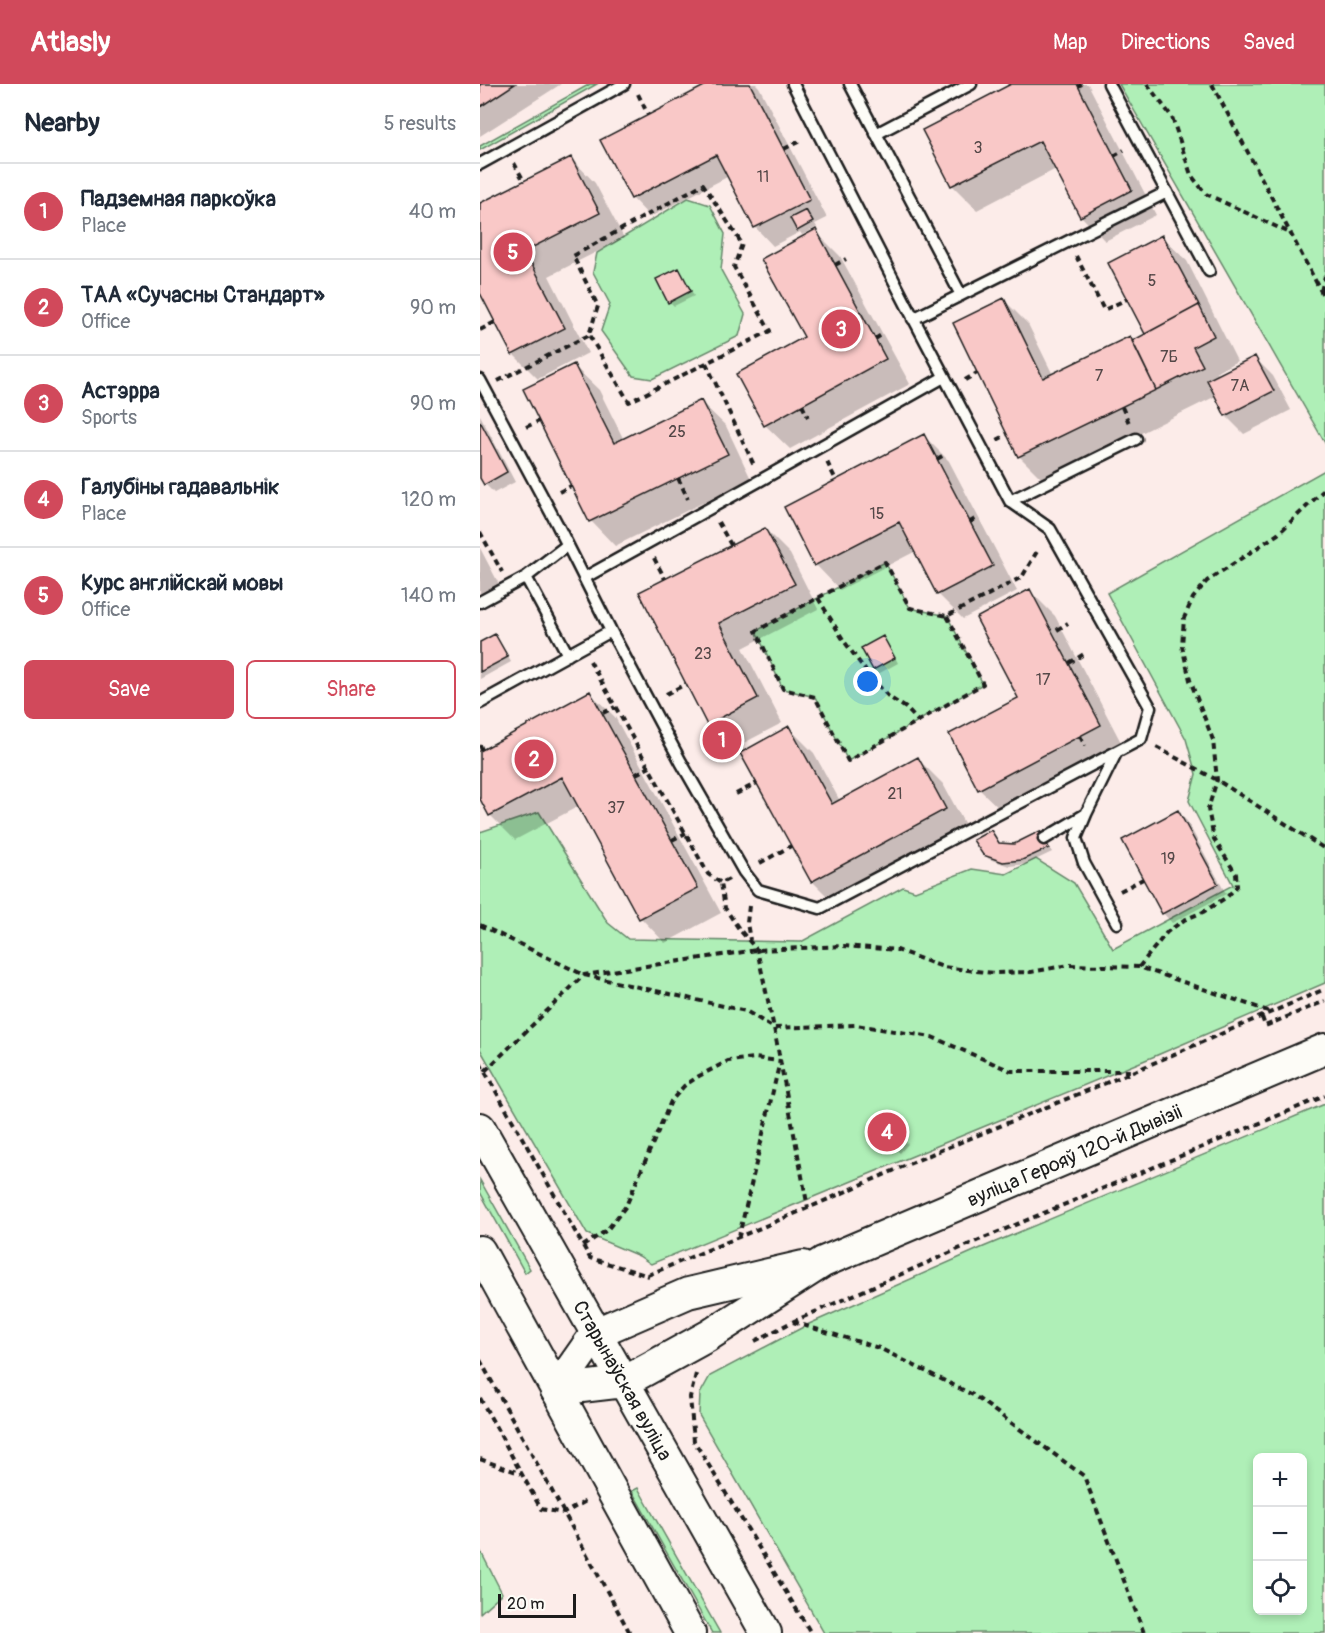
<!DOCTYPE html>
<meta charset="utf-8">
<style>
body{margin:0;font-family:Pangolin,sans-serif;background:#f6f6f7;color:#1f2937}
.controls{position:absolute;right:18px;bottom:18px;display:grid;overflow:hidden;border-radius:9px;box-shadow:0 3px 9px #0003}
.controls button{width:54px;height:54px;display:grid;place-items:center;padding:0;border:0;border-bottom:2px solid #e0e1e3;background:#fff;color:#1f2937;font:30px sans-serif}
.scale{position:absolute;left:18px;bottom:15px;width:78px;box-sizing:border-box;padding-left:6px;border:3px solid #1c1c1c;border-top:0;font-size:16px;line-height:21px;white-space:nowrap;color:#1c1c1c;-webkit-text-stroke:4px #fdfcf7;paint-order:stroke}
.you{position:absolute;left:388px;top:598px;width:21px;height:21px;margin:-15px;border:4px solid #fff;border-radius:50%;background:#1a73e8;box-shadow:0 0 0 9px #1a73e833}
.badge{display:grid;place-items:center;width:39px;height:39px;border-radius:50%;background:#d1495b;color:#fff;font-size:20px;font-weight:700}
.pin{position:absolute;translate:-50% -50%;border:3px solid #fff;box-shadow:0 2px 6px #0006}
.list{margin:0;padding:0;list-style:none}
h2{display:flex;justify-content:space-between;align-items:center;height:78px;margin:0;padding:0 24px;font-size:26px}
h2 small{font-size:20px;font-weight:400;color:#747a83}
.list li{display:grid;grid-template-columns:39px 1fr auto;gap:18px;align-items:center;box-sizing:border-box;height:96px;padding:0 24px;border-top:2px solid #e0e1e3}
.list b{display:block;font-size:22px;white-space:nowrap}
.list p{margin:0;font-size:20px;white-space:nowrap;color:#747a83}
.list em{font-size:20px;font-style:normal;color:#747a83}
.actions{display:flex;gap:12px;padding:18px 24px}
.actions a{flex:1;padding:14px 0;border:2px solid #d1495b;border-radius:9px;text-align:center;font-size:21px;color:#d1495b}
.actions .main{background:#d1495b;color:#fff}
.icon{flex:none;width:33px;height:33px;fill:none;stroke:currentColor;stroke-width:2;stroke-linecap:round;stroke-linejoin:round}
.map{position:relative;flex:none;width:845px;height:1549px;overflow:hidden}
header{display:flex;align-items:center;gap:36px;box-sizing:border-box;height:84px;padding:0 30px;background:#d1495b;color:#fff}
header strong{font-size:28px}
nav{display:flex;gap:33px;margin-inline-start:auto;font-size:21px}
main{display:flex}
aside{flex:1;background:#fff}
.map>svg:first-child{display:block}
.green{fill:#afefb7;stroke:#66866a;stroke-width:1.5;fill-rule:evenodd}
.shadow{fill:#0003}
.building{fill:#f9c8c7;stroke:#1c1c1c;stroke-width:1.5}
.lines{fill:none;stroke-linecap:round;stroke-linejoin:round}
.lane-casing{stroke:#1c1c1c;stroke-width:15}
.secondary-casing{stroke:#1c1c1c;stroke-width:34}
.path{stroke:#1c1c1c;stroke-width:4;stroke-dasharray:6 4.5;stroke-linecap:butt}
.lane{stroke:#fdfcf7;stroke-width:10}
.secondary{stroke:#fdfcf7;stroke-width:30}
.labels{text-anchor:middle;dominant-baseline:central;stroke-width:4.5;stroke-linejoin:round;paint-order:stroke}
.number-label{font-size:16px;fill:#534747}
.street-label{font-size:20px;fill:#1c1c1c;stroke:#fdfcf7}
</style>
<header>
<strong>Atlasly</strong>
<nav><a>Map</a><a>Directions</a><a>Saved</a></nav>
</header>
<main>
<aside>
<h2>Nearby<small>5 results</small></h2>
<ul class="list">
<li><span class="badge">1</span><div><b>Падземная паркоўка</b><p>Place</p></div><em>40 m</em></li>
<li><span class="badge">2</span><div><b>ТАА «Сучасны Стандарт»</b><p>Office</p></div><em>90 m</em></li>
<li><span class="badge">3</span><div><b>Астэрра</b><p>Sports</p></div><em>90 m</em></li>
<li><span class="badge">4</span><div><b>Галубіны гадавальнік</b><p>Place</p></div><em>120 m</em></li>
<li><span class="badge">5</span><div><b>Курс англійскай мовы</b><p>Office</p></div><em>140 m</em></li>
</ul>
<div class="actions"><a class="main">Save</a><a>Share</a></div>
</aside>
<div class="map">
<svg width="845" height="1549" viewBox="0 0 845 1549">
<rect width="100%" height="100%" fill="#fcece9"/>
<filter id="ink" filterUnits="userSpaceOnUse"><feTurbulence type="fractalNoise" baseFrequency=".0167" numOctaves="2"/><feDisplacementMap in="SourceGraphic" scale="12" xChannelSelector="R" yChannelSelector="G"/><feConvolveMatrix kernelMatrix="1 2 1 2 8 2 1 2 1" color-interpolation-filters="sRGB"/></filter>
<g filter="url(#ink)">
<path class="green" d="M110,0H117L0,66V62Z
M639,0H845V359Z
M208,114L230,121L245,150L241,186L265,230L259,252L172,295L153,292L121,247L130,220L113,188L117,169Z
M845,386V899L675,972L171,1180L159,1172L107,1150L0,965V748L59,728L128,839L148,855L321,858L423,803L435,807L492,785L526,790L556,775L594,799L633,865L753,801L709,717L716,690L706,655L627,509Z
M405,478L430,524L467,532L503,600L368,677L335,613L303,605L276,547Z
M845,1020V1549H344L219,1331L220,1310L230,1292L329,1240L501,1164ZM778,1374H822V1526H778Z
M0,1096L50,1185L45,1189L0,1108Z
M158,1404L240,1549H232L152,1407Z
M0,1466L22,1509L0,1529Z"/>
<path class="shadow" d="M0,0H81L0,52Z
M231,0H276L279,3L347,134L335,140L337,143L322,151L320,148L293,162L275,143L249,92L170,133L152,114Z
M535,0H608L676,131L625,157L601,132L576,85L497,126L472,101Z
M91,74L115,99L144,154L69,192L108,269L58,295L33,270L0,206V121Z
M335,147L360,172L430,300L310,365L285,341L326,254Z
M682,153L707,177L757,277L737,288L739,292L775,274L793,292L811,326L764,350L746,332L736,312L564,397L539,372L524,216L548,240L573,291L653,258L667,250L630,180Z
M198,186L203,190L214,212L194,222L190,218Z
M94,282L119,306L144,356L221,318L246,342L271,395L135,462L111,437L45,306Z
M0,331L35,398L14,409L5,400L0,390Z
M444,352L469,377L537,507L483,535L458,510L436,467L360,506L336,481L306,423Z
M285,445L310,470L338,525L263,564L302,639L258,662L261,666L244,674L239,670L237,648L228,640L161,509Z
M0,464L20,502L0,513Z
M550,507L575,532L645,666L524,729L499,705L540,615Z
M15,551L19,556L31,578L0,595V560Z
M403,554L407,558L418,579L398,590L394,585Z
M110,609L135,633L241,829L185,859L161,834L99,722L35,756L11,732L0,712V668Z
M309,644L334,669L360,717L438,675L463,700L490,750L357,822L332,797Z
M697,728L707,737L746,810L692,839L683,829Z
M564,753L572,768L547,780L529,782L509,775L504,770Z
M419,1051L428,1060L420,1069L405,1056Z"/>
<path class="building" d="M0,0H35L0,23Z
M228,0H270L330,116L274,144L236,71L151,115L120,56Z
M531,0H597L652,106L600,133L560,57L471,102L442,46Z
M91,73L120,129L45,167L85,244L32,271L0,209V119Z
M326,126L333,138L317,147L310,134Z
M336,145L406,275L284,342L256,290L324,253L281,175Z
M682,151L719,221L665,250L628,179Z
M199,184L211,207L188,219L176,195Z
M524,214L563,294L650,252L676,306L538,373L473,239Z
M719,221L734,252L713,263L723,282L676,306L652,257Z
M775,272L794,307L745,332L727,296Z
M94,280L134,359L221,316L248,370L109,438L43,305Z
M0,337L27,388L4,401L0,394Z
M444,350L513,482L457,511L419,438L334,482L304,423Z
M285,444L315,500L239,539L278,614L227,641L159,508Z
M550,505L621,641L498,706L469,650L538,614L496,534Z
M15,550L28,573L0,588V558Z
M403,552L415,574L393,586L381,564Z
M110,607L218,804L159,835L82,693L9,732L0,715V667Z
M246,642L258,662L238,671L228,652Z
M309,642L352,720L438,673L466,725L331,798L260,669Z
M698,726L738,800L682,830L642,756Z
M511,746L519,759L534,760L560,747L569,764L542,776L523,778L503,771L493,756Z
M404,1036L420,1050L410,1061L394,1046Z"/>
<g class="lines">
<defs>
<path id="lane" d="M370,0L481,211
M629,0L729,187
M396,50L491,0
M0,80L144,0
M433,235L687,108
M0,296L77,440L131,547L201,678L264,788L278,806L340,824L661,655L670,623L570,445L530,417L427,222L313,0
M530,417L656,355
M46,493L88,571
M104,494L281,396L464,293
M0,518L46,493L86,462
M0,619L131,547
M606,730L596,754L604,779L637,839
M564,755L606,730L636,669"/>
<g id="secondary">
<path id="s1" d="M0,1044L286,1549"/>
<path d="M0,1167L210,1549"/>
<path d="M116,1249L208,1209L323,1182"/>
<path id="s2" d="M76,1306L144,1298L228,1252L343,1178L845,965"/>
<path d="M76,1306L116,1249"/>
</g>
</defs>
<use href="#lane" class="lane-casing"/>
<use href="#secondary" class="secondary-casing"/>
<path class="path" d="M667,0L692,33L711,91L726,110L812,150
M732,0L845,215
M598,2L602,0
M158,10L168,31
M304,65L322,56
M634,72L644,66
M34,79L44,97
M596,172L624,226L647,215
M355,181L366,175
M841,207L845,192
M0,246L15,238
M395,255L403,250
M226,279L274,381
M485,296L497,289
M18,297L109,251L118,222L93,172L223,100L262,160L254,183L290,247L149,318L109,251
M322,321L328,333
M642,323L649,339
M46,343L59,337
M517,356L527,351
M457,375L464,371
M347,378L356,396
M198,394L208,415
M79,408L91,402
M238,438L251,461
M490,438L497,434
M0,448L22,488
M174,474L185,495
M338,514L364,557L388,590L409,613L426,624L438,637
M467,532L503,600L368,677L335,613L303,605L276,547L405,478L430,524L467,532L542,493L559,464
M577,546L588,539
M110,577L228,790L241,799
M589,579L604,570
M186,610L206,600
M123,629L135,623
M600,652L605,662
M0,661L2,666
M676,663L737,696L845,765
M156,690L170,683
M256,710L277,699
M192,756L206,749
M280,779L311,762
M249,795L241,799L245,824L259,845L277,866L294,944L328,1124
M640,807L663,795
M269,822L267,839L270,856
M0,841L104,891L266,927L294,944L376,941L452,953L531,987H652
M659,883L687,848L704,836L723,828L747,813L757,802L756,790L734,755L728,725L737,696L733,656L710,596L702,562L704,534L713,514L727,497L798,450L845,405
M782,933L785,942L845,917
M0,979L110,1174L169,1192
M5,987L104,891L277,866L364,862L417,866L463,883L514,889L551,888L589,881L659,883L791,928
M103,1162L127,1146L146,1122L191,1017L204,1002L219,992L248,977L275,974L300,977L259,1152
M168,1191L328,1124L454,1069L655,987L845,905
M313,1238L399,1264L493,1311L604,1392L664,1549
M275,1257L312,1238L499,1156L845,1012
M0,1276L150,1549
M216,1290L210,1313L214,1357L331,1549
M0,1314L61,1425L84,1429L106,1417
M0,1375L42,1390"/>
<use href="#lane" class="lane"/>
<use href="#secondary" class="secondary"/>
</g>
</g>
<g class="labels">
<g class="number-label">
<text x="498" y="64">3</text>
<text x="283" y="93">11</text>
<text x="672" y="197">5</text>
<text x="689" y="273">7Б</text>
<text x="619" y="292">7</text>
<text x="760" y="302">7А</text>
<text x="197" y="348">25</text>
<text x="397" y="430">15</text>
<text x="223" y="570">23</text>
<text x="563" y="596">17</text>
<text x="415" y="710">21</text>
<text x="136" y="724">37</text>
<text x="688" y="775">19</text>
</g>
<g class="street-label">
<text stroke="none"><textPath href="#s2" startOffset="574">вуліца Герояў 120-й Дывізіі</textPath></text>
<text stroke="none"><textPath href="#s1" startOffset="290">Старынаўская вуліца</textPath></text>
</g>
</g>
</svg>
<div class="controls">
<button>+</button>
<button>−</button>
<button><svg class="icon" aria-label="locate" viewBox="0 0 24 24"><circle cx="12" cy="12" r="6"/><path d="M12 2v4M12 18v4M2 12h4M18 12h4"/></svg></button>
</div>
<div class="scale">20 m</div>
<div class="you"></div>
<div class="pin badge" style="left:242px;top:656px">1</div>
<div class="pin badge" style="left:54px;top:675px">2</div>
<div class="pin badge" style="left:361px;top:245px">3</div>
<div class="pin badge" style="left:407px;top:1048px">4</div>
<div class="pin badge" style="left:33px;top:168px">5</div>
</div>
</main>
